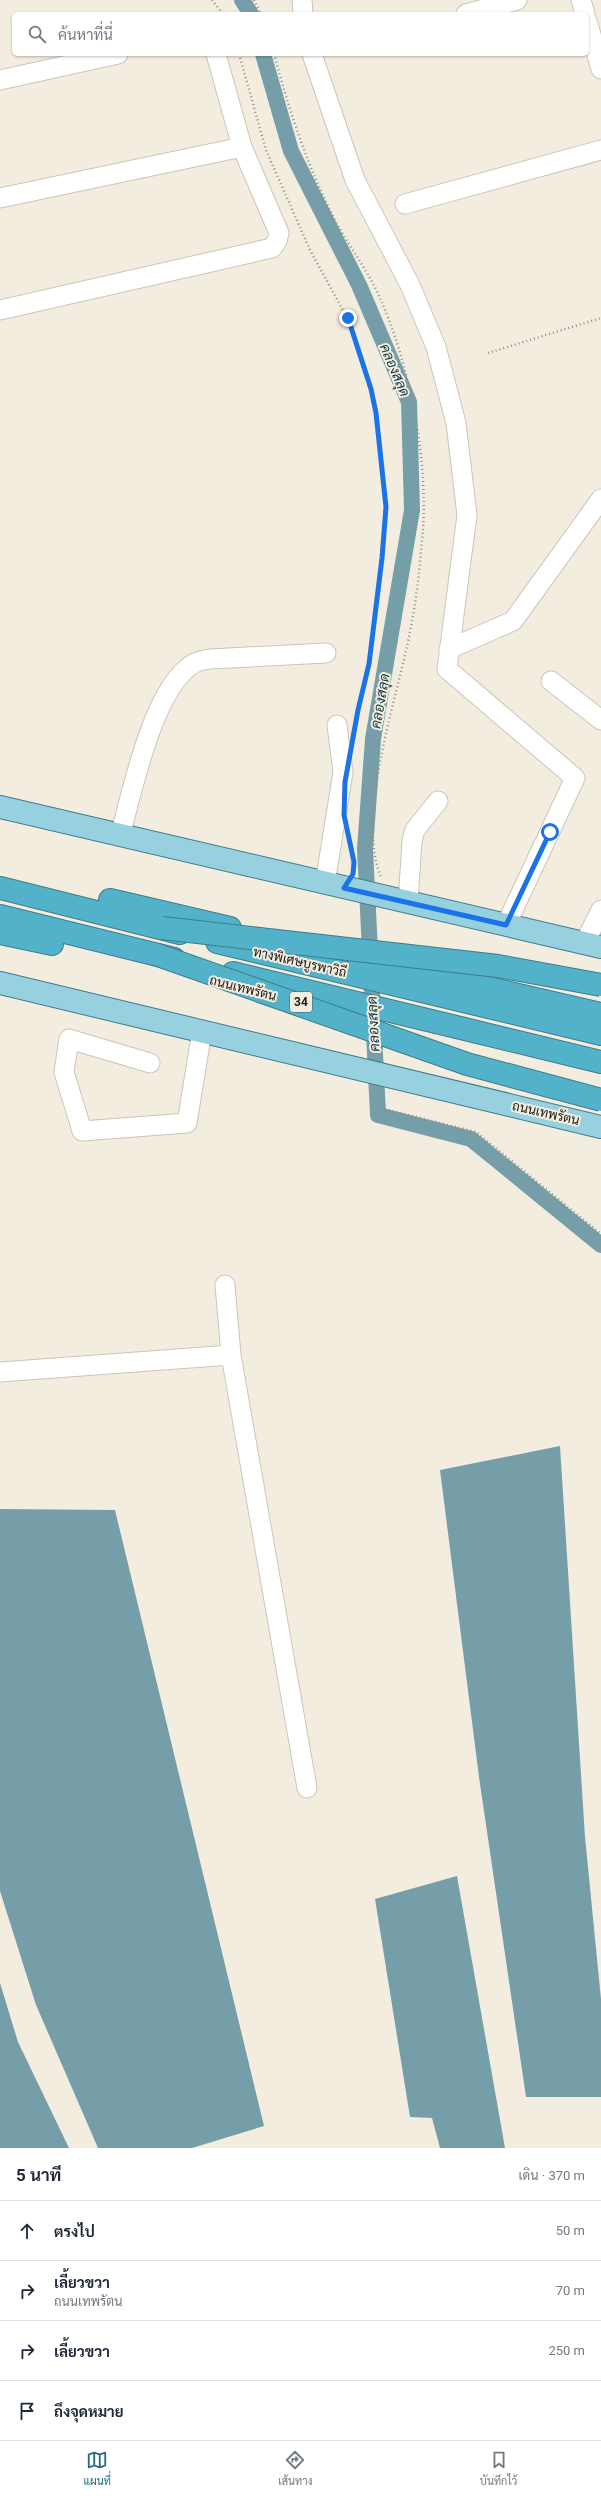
<!DOCTYPE html>
<html lang="th">
<meta charset="utf-8">
<style>
body{margin:0;font-family:Roboto,Sarabun,sans-serif;background:#f6f6f7;color:#1f2937}
.stop{position:absolute;width:12px;height:12px;margin:-9px;border:3px solid #1a73e8;border-radius:50%;background:#fff}
.stop.end{background:#1a73e8;border-color:#fff;box-shadow:0 1px 4px #0008}
.list{margin:0;padding:0;list-style:none}
h2{display:flex;justify-content:space-between;align-items:center;height:52px;margin:0;padding:0 16px;font-size:17px}
h2 small{font-size:13px;font-weight:400;color:#747a83}
.list li{display:grid;grid-template-columns:26px 1fr auto;gap:12px;align-items:center;box-sizing:border-box;height:60px;padding:0 16px;border-top:1px solid #e0e1e3}
.list b{display:block;font-size:15px;white-space:nowrap}
.list p{margin:0;font-size:13px;white-space:nowrap;color:#747a83}
.list em{font-size:13px;font-style:normal;color:#747a83}
.icon{flex:none;width:22px;height:22px;fill:none;stroke:currentColor;stroke-width:2;stroke-linecap:round;stroke-linejoin:round}
.map{position:relative;flex:none;width:601px;height:2148px;overflow:hidden}
.search{position:absolute;background:#fff;box-shadow:0 1px 3px #0004;left:12px;right:12px;top:12px;height:44px;display:flex;align-items:center;gap:10px;box-sizing:border-box;padding:0 14px;border-radius:6px;color:#747a83;font-size:15px}
.sheet{height:292px;background:#fff}
nav{display:flex;justify-content:space-around;align-items:center;box-sizing:border-box;height:56px;border-top:1px solid #e0e1e3;background:#fff;font-size:11px;color:#747a83}
nav a{display:grid;justify-items:center;gap:2px}
nav .on{color:#266b7b}
.map>svg:first-child{display:block}
.water{fill:#769ea9}
.lines{fill:none;stroke-linecap:round;stroke-linejoin:round}
.canal{stroke:#769ea9;stroke-width:16}
.minor-casing{stroke:#ccc5b9;stroke-width:21}
.major-casing{stroke:#3e7c8a;stroke-width:24}
.highway-casing{stroke:#3e7c8a;stroke-width:24}
.path{stroke:#938e85;stroke-width:2.5;stroke-dasharray:1 3;stroke-linecap:butt}
.minor{stroke:#fff;stroke-width:19}
.major{stroke:#97d1df;stroke-width:22}
.highway{stroke:#51b2ca;stroke-width:22}
.highway-bridge-casing{stroke:#3e7c8a;stroke-width:24;stroke-linecap:butt}
.highway-bridge{stroke:#51b2ca;stroke-width:22}
.route{stroke:#1a73e8;stroke-width:5}
.labels{text-anchor:middle;dominant-baseline:central;stroke-width:4;stroke-linejoin:round;paint-order:stroke}
.shield{fill:#f3ede0;stroke:#5c5951;stroke-width:1}
.shield-label{font-size:12px;font-weight:bold;fill:#1b1914}
.street-label{font-size:13px;fill:#1b1914;stroke:#f3ede0}
.water-label{font-size:14px;font-style:italic;fill:#113842;stroke:#f3ede0}
</style>
<div class="map">
<svg width="601" height="2148" viewBox="0 0 601 2148">
<rect width="100%" height="100%" fill="#f3ede0"/>
<path class="water" d="M560,1446L585,1837L601,1999V2097H526L479,1777L440,1470Z
M0,1509L115,1510L264,2126L192,2148H98L36,2005L0,1891Z
M457,1876L505,2148H440L432,2118L410,2117L375,1899Z
M0,1983L18,2042L69,2148H0Z"/>
<g class="lines">
<path class="canal" d="M242,0L251,14
M263,54L291,151L359,285L409,402L412,510L373,739L365,849L378,1115L471,1139L601,1245"/>
<defs>
<path id="minor" d="M302,0L303,14
M581,0L585,14
M466,14L517,0
M587,21L601,69
M312,54L355,180L410,285L436,347L456,423L467,515L447,669L575,778L506,925
M0,80L118,54
M0,198L242,147
M405,204L601,150
M0,310L272,248L277,241L279,233L242,147L216,54
M449,649L513,621L601,499
M551,681L601,720
M120,836C132,792 153,688 193,664C197,661 205,660 210,659L326,653
M325,883L343,772L337,725
M408,902L412,841L415,830L438,801
M584,944L601,910
M150,1063L69,1039L64,1072L82,1131L187,1123L202,1031
M225,1285L231,1355
M0,1372L231,1355L307,1788"/>
<path id="major" d="M0,807L601,947
M0,983L601,1127"/>
<path id="highway" d="M0,888L180,933
M110,900L230,928
M0,916L174,959
M0,933L52,944
M217,942L601,1034
M359,958L601,1014
M233,973L601,1062"/>
</defs>
<use href="#minor" class="minor-casing"/>
<use href="#major" class="major-casing"/>
<use href="#highway" class="highway-casing"/>
<path class="path" d="M212,0L223,14
M254,0L261,14
M239,54L266,150L310,250L350,323L371,389L376,413L386,507L382,558L369,665L355,724
M274,54C288,106 305,159 329,208C343,239 366,266 380,298C409,363 428,458 423,529C420,563 417,598 410,632C398,696 355,816 381,877
M488,353L601,318
M349,844L354,862V872
M383,1093L385,1109L476,1132L601,1234"/>
<use href="#minor" class="minor"/>
<use href="#major" class="major"/>
<use href="#highway" class="highway"/>
<defs>
<path id="highway-bridge" d="M162,928L498,966L601,985
M155,954L467,1064L601,1100"/>
</defs>
<use href="#highway-bridge" class="highway-bridge-casing"/>
<use href="#highway-bridge" class="highway-bridge"/>
</g>
<g class="lines">
<path class="route" d="M348,318L371,389L376,413L386,507L382,558L369,664L358,710L345,782L344,815L354,862L353,874L344,888L506,925L550,832"/>
</g>
<g class="labels">
<rect class="shield" x="290" y="992" width="22" height="20" rx="3"/>
<g class="shield-label">
<text x="301" y="1002">34</text>
</g>
<g class="street-label">
<text transform="translate(300 962) rotate(13)">ทางพิเศษบูรพาวิถี</text>
<text transform="translate(243 988) rotate(14)">ถนนเทพรัตน</text>
<text transform="translate(546 1113) rotate(13)">ถนนเทพรัตน</text>
</g>
<g class="water-label">
<text transform="translate(395 370) rotate(67)">คลองสลุด</text>
<text transform="translate(380 701) rotate(-80)">คลองสลุด</text>
<text transform="translate(373 1024) rotate(-93)">คลองสลุด</text>
</g>
</g>
</svg>
<div class="stop" style="left:550px;top:832px"></div>
<div class="stop end" style="left:348px;top:318px"></div>
<div class="search"><svg class="icon" aria-label="search" viewBox="0 0 24 24"><circle cx="10" cy="10" r="6"/><path d="M15 15l6 6"/></svg>ค้นหาที่นี่</div>
</div>
<section class="sheet">
<h2>5 นาที<small>เดิน · 370 m</small></h2>
<ul class="list">
<li><svg class="icon" aria-label="ahead" viewBox="0 0 24 24"><path d="M12 20V5M6 11l6-6 6 6"/></svg><div><b>ตรงไป</b></div><em>50 m</em></li>
<li><svg class="icon" aria-label="right" viewBox="0 0 24 24"><path d="M7 20v-9h11M14 6l5 5-5 5"/></svg><div><b>เลี้ยวขวา</b><p>ถนนเทพรัตน</p></div><em>70 m</em></li>
<li><svg class="icon" aria-label="right" viewBox="0 0 24 24"><path d="M7 20v-9h11M14 6l5 5-5 5"/></svg><div><b>เลี้ยวขวา</b></div><em>250 m</em></li>
<li><svg class="icon" aria-label="arrive" viewBox="0 0 24 24"><path d="M6 21V4h12l-3 4 3 4H6"/></svg><div><b>ถึงจุดหมาย</b></div></li>
</ul>
</section>
<nav>
<a class="on"><svg class="icon" aria-label="map" viewBox="0 0 24 24"><path d="M3 6l6-2 6 2 6-2v14l-6 2-6-2-6 2zM9 4v14M15 6v14"/></svg>แผนที่</a>
<a><svg class="icon" aria-label="directions" viewBox="0 0 24 24"><path d="M12 3l9 9-9 9-9-9zM9 14v-3h6M13 9l2 2-2 2"/></svg>เส้นทาง</a>
<a><svg class="icon" aria-label="saved" viewBox="0 0 24 24"><path d="M7 4h10v16l-5-4-5 4z"/></svg>บันทึกไว้</a>
</nav>
